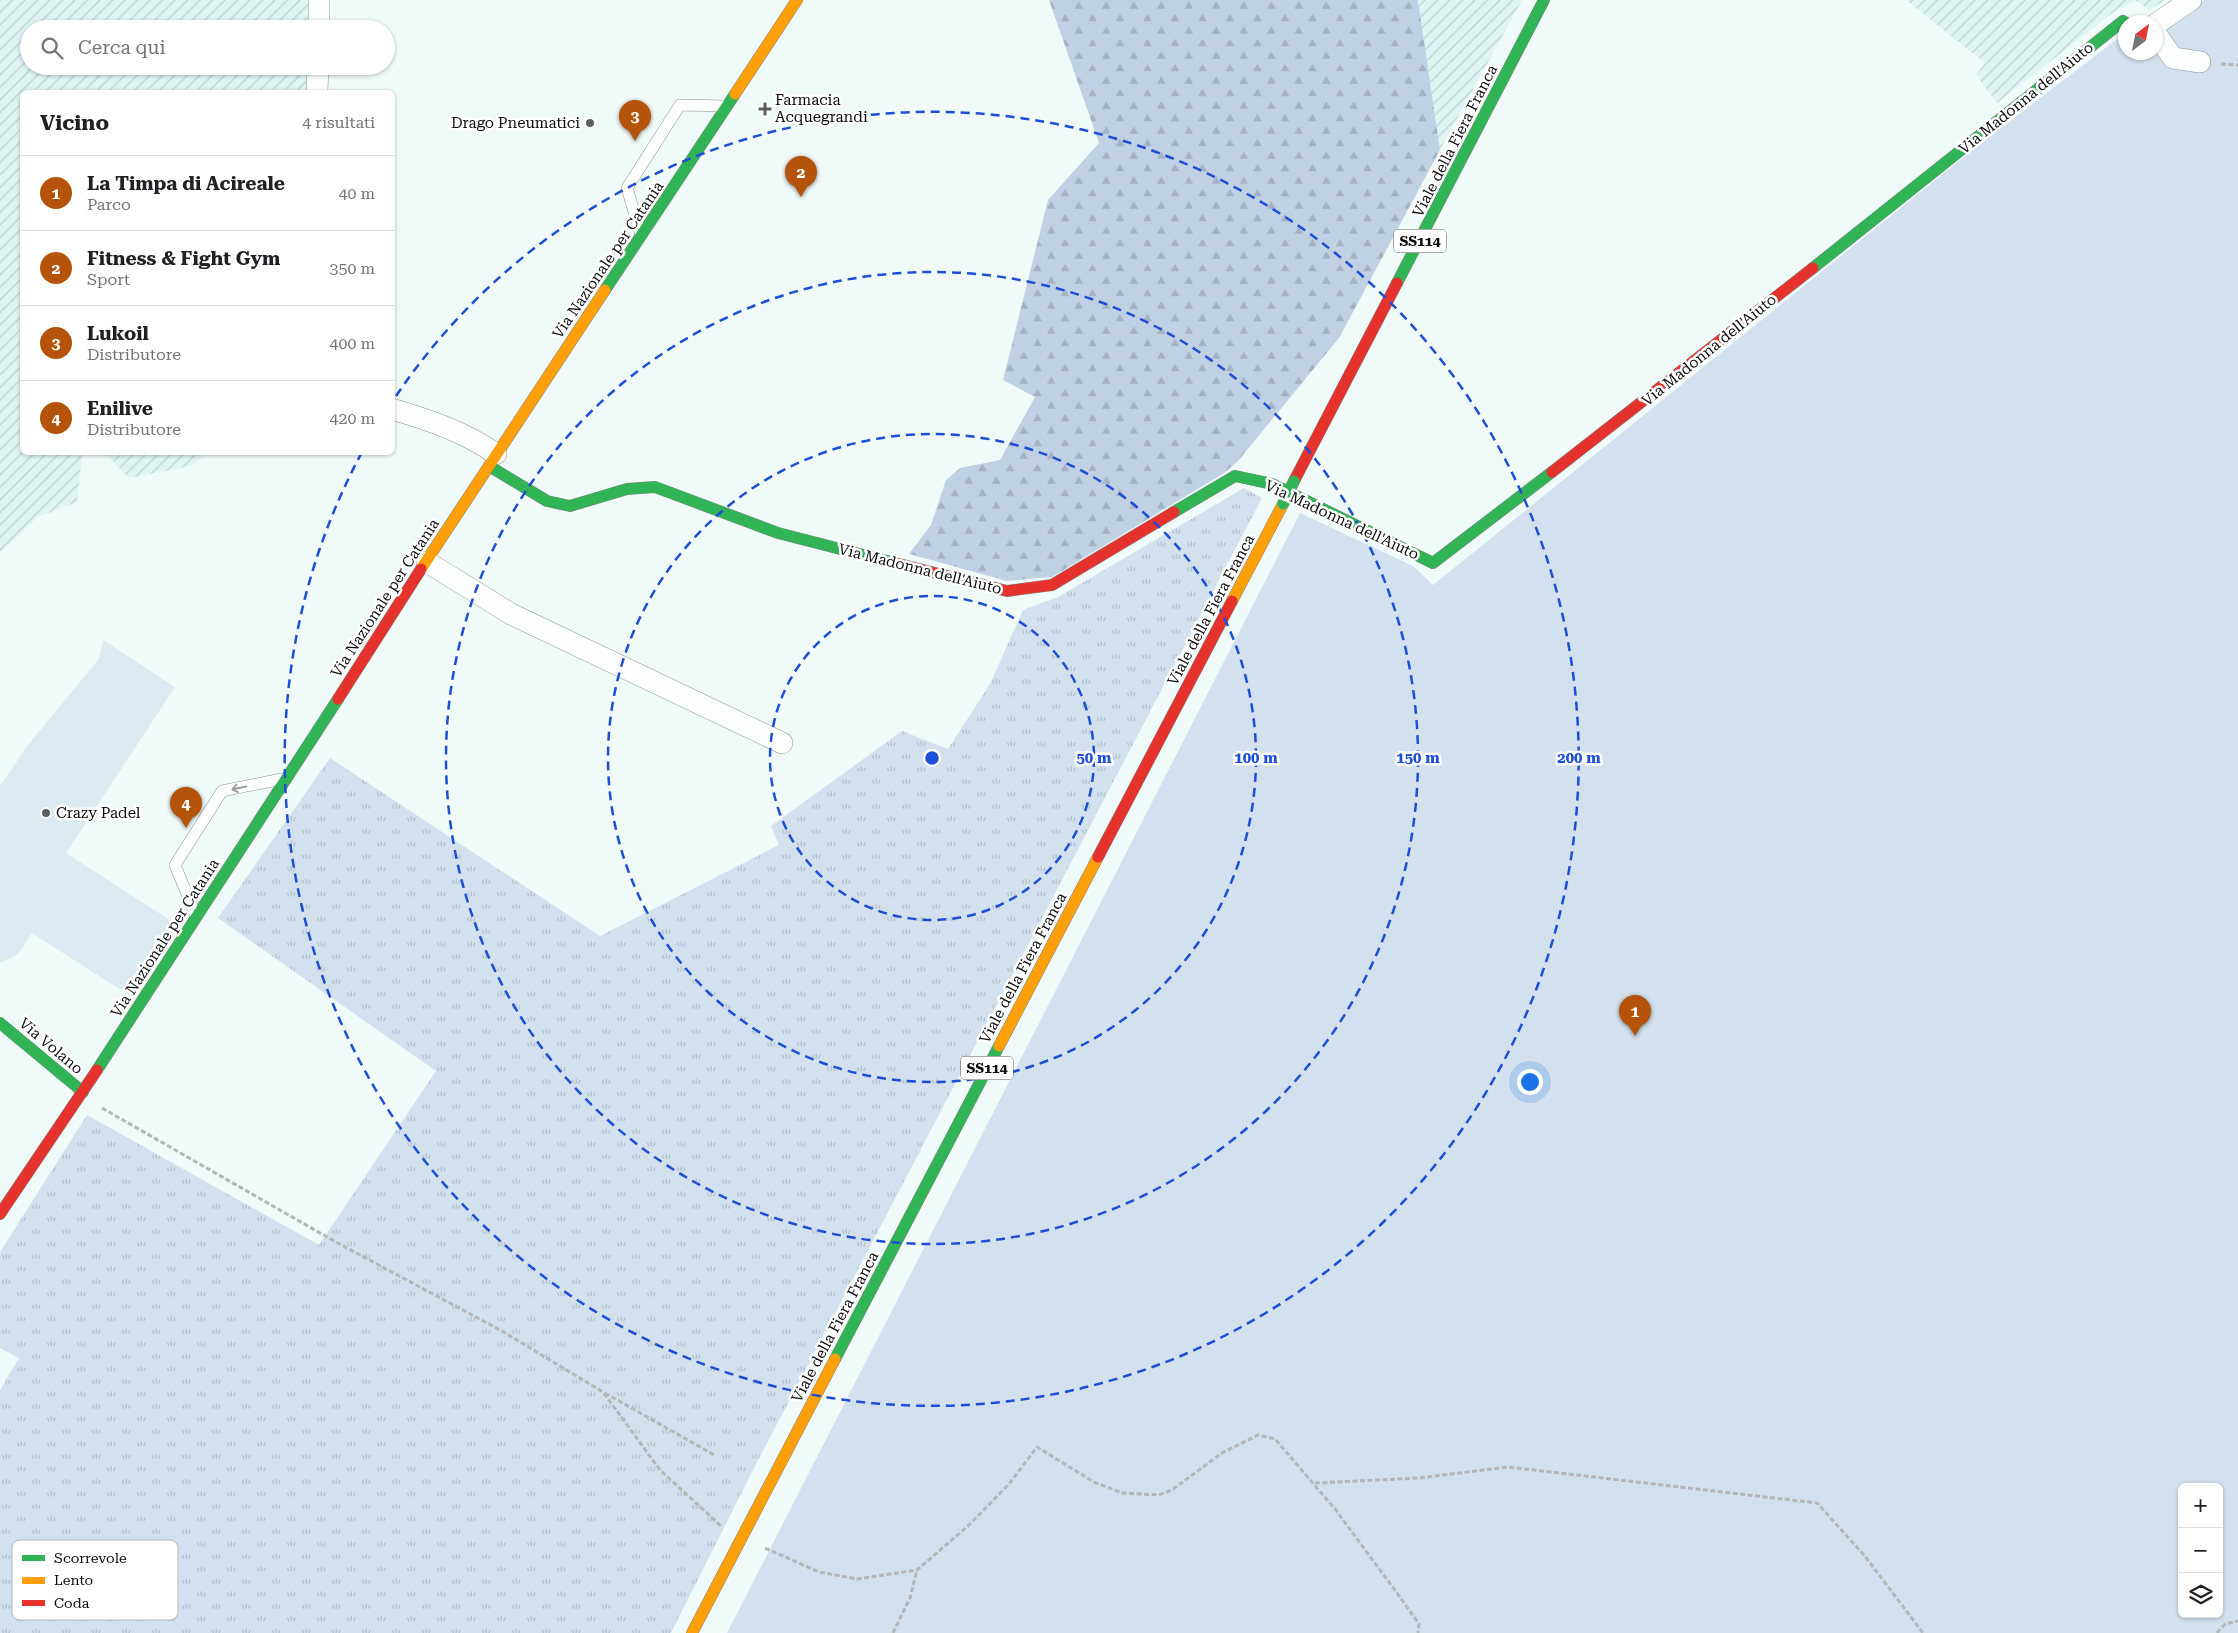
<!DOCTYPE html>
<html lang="it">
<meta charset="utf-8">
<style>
body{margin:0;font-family:"Roboto Serif",serif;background:#f6f6f6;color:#202124}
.controls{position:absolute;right:15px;bottom:15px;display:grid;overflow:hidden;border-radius:8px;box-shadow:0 1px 4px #0004}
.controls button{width:45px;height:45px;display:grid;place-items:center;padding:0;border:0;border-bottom:1px solid #e0e0e0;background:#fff;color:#202124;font:25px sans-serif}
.compass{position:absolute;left:2118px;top:15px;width:45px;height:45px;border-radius:50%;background:#fff;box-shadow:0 1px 4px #0004;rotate:32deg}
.you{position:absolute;left:1529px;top:1081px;width:18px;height:18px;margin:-12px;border:4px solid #fff;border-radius:50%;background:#1a73e8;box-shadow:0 0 0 8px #1a73e833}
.badge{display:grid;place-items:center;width:32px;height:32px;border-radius:50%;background:#b45309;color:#fff;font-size:16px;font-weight:700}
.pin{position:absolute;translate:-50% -41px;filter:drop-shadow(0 1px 2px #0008)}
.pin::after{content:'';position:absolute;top:26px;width:18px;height:15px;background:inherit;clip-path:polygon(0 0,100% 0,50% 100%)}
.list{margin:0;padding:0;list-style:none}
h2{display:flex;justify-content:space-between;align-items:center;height:65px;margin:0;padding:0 20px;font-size:21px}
h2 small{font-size:16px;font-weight:400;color:#757577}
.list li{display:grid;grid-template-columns:32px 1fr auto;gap:15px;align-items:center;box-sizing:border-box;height:75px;padding:0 20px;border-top:1px solid #e0e0e0}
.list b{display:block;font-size:19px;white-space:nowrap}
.list p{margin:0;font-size:16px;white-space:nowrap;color:#757577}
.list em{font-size:16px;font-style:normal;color:#757577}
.icon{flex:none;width:28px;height:28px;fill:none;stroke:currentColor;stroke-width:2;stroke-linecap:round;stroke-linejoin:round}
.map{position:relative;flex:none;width:2238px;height:1633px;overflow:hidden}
.search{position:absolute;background:#fff;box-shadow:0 1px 4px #0004;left:20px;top:20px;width:375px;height:55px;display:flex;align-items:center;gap:12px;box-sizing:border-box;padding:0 18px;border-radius:28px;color:#757577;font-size:19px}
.panel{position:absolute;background:#fff;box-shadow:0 1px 4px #0004;left:20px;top:90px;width:375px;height:365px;border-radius:8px}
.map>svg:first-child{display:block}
.farmland{fill:url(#farmland-furrows)}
.grass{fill:url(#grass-tufts)}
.forest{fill:url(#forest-firs)}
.park{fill:#d2e1ed;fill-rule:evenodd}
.pitch{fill:#dcebf1}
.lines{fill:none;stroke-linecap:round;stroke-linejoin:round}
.lane-casing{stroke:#8f9392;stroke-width:12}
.street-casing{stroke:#8f9392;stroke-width:22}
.fast-casing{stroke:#858a89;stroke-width:12}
.slow-casing{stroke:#858a89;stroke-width:12}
.jam-casing{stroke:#858a89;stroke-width:12}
.path{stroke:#b5b7b7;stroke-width:3;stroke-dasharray:5 2.5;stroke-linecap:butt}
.lane{stroke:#fdfefe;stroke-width:11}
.street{stroke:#fdfefe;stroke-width:21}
.fast{stroke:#30b455;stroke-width:11}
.slow{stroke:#ff9f0a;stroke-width:11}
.jam{stroke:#e5322d;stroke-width:11}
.fast-bridge-casing{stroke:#7c8080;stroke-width:12;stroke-linecap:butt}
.fast-bridge{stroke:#30b455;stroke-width:11}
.oneway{stroke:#9d9d9d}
.ring{fill:none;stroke:#1d4ed8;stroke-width:2.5;stroke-dasharray:9 6}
.poi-dot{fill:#5c5f5f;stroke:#fff;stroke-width:2}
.labels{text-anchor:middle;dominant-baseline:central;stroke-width:5;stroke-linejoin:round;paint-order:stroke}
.shield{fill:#fff;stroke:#555;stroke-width:1}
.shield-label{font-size:14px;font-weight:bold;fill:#0c0c0c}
.street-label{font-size:15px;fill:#0c0c0c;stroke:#fff}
.poi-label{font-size:15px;fill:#0c0c0c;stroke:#fff;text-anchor:start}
.key{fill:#fff;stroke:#b6b6b6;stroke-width:1}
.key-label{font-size:14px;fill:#0c0c0c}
.centre{fill:#1d4ed8;stroke:#fff;stroke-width:2.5}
.ring-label{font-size:15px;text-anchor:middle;font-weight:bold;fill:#1d4ed8;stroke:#fff;stroke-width:5;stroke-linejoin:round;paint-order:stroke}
</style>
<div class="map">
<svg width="2238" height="1633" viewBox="0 0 2238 1633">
<defs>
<pattern id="farmland-furrows" width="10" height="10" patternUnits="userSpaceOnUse" patternTransform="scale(1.25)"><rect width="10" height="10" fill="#def5f4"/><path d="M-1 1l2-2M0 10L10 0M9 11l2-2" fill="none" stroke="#bdd1d0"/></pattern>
<pattern id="grass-tufts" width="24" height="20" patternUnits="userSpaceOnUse" patternTransform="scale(1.25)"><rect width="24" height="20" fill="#d2e1ed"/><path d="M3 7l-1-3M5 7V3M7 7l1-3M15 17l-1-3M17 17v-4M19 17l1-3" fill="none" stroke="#b3c0ca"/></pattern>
<pattern id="forest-firs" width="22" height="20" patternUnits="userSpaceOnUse" patternTransform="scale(1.25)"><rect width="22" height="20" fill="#c1d1e4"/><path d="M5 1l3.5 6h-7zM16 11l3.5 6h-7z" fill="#a5b2c2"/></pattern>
</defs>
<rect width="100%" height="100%" fill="#f0faf8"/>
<path class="farmland" d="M0,0H314L313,29H29V66H311L310,92H22V452L82,453L77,502L38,517L0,553Z
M1418,0H1522L1440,150Z
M1906,0H2166L2149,10L2135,0L2111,14L1997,103L1976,75L1985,63Z
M91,453L209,452V453L190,466L129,478L108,456Z"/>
<path class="grass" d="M1244,488L1262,498L755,1466L671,1633H0V1390L19,1358L0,1348V1252L87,1115L319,1245L436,1071L218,918L330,758L600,936L779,845L771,826L902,731L948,749L990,684L1023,610L1058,597Z"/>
<path class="forest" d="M1049,0H1418L1440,150L1339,338L1238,461L1224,473L1052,577L1007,581L909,554L931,525L946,480L960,468L1000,460L1035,397L1003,380L1048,200L1099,143Z"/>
<path class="park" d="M2204,0H2238V1633H727L1300,513L1413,566L1433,585L1975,148L2125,33L2126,52H2156V28ZM2182,1487H2219V1614H2182Z"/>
<path class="pitch" d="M103,640L175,687L66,853L176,924L130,996L32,933L18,954L0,963V786L28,745L99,659Z"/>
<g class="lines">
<defs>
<path id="lane" d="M640,232L627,188L680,105L725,106
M196,916L175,865L222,791L282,779"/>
<path id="street" d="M2156,24L2191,0
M319,29V0
M2156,34L2173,58L2200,62
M317,92L318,66
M392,409C429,420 465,432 496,454
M427,562L511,614L782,743"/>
<path id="fast" d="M1813,268L2123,21L2126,23
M1397,283L1544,0
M605,290L735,94
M489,466L547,501L570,506L627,489L655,487L778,533L895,563
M1174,512L1235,476L1272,484L1433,563L1552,472
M0,1023L83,1092
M97,1070L338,699
M835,1359L999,1046"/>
<path id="slow" d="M735,94L797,0
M421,569L605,290
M1232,601L1283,504
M999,1046L1098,857
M692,1633L835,1359"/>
<path id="jam" d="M1552,472L1813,268
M1294,481L1397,283
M895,563L1007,591L1052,585L1174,512
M338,699L421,569
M1098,857L1232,601
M0,1214L97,1070"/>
</defs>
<use href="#lane" class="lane-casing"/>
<use href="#street" class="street-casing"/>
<use href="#fast" class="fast-casing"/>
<use href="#slow" class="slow-casing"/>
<use href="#jam" class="jam-casing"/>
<path class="path" d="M2221,64L2238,65
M102,1108L334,1241L502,1331L603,1392L660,1470L721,1526
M605,1393L716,1456
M1315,1483L1419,1478L1508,1467L1817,1503L1864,1555L1923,1633
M765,1548L819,1572L857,1579L917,1570L968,1526L1009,1484L1037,1447L1094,1482L1122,1493L1159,1495L1172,1490L1222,1453L1258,1435L1275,1439L1335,1509L1397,1593L1419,1624L1418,1633
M893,1633L910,1598L917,1570
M2217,1633L2225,1624L2238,1621"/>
<use href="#lane" class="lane"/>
<use href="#street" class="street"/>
<use href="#fast" class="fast"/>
<use href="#slow" class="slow"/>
<use href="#jam" class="jam"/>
<defs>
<path id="fast-bridge" d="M1283,504L1294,481"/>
</defs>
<use href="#fast-bridge" class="fast-bridge-casing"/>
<use href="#fast-bridge" class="fast-bridge"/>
</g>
<defs><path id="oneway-shaft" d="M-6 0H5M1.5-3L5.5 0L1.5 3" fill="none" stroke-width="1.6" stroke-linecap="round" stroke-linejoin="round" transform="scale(1.25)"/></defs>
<use class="oneway" href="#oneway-shaft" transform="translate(239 788) rotate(169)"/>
<g class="ring">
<circle cx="932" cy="758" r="162"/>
<circle cx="932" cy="758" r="324"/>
<circle cx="932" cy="758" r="486"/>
<path d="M396 396A647 647 0 1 1 361 454"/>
</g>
<g class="poi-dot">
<path d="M762.5 101.5h5v5h5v5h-5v5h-5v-5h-5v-5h5z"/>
<circle cx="590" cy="123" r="5"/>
<circle cx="46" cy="813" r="5"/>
</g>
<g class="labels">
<g class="shield">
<rect x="1394" y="229.5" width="52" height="23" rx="4"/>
<rect x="961" y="1056.5" width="52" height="23" rx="4"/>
</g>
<g class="shield-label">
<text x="1420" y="241">SS114</text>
<text x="987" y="1068">SS114</text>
</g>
<g class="street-label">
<text transform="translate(2026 98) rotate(-39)">Via Madonna dell'Aiuto</text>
<text transform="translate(1455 141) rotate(-63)">Viale della Fiera Franca</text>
<text transform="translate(608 260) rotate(-56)">Via Nazionale per Catania</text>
<text transform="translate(1709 350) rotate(-39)">Via Madonna dell'Aiuto</text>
<text transform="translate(1342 520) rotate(25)">Via Madonna dell'Aiuto</text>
<text transform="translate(920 569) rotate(14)">Via Madonna dell'Aiuto</text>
<text transform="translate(385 598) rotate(-57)">Via Nazionale per Catania</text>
<text transform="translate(1211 610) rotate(-62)">Viale della Fiera Franca</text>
<text transform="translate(165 938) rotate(-57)">Via Nazionale per Catania</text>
<text transform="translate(1023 968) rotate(-62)">Viale della Fiera Franca</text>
<text transform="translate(51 1046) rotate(40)">Via Volano</text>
<text transform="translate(835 1327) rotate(-62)">Viale della Fiera Franca</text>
</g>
<g class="poi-label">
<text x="775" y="100">Farmacia<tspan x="775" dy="17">Acquegrandi</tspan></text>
<text x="580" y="123" text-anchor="end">Drago Pneumatici</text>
<text x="56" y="813">Crazy Padel</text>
</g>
</g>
<rect x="12" y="1540" width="166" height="80" rx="8" class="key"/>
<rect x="22" y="1555" width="23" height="6" fill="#30b455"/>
<rect x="22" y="1577" width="23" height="7" fill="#ff9f0a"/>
<rect x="22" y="1600" width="23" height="6" fill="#e5322d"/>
<g class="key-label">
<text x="54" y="1563">Scorrevole</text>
<text x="54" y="1585">Lento</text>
<text x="54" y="1608">Coda</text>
</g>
<circle cx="932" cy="758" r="8" class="centre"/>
<g class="ring-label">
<text x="1094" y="763">50 m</text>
<text x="1256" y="763">100 m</text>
<text x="1418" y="763">150 m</text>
<text x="1579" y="763">200 m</text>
</g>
</svg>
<div class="controls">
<button>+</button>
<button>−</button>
<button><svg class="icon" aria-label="layers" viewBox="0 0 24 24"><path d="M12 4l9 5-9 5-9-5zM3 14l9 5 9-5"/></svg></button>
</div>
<svg class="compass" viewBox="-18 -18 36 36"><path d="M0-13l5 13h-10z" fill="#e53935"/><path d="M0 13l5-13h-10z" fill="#757577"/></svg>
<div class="you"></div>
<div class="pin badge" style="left:1635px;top:1036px">1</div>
<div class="pin badge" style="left:801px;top:197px">2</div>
<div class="pin badge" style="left:635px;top:141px">3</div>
<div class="pin badge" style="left:186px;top:828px">4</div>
<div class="search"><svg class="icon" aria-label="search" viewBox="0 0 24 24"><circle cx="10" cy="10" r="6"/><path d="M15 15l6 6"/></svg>Cerca qui</div>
<section class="panel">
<h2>Vicino<small>4 risultati</small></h2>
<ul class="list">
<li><span class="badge">1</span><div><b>La Timpa di Acireale</b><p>Parco</p></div><em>40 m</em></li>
<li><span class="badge">2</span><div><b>Fitness &amp; Fight Gym</b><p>Sport</p></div><em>350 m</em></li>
<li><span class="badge">3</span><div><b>Lukoil</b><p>Distributore</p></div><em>400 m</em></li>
<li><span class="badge">4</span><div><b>Enilive</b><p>Distributore</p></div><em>420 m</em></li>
</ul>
</section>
</div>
